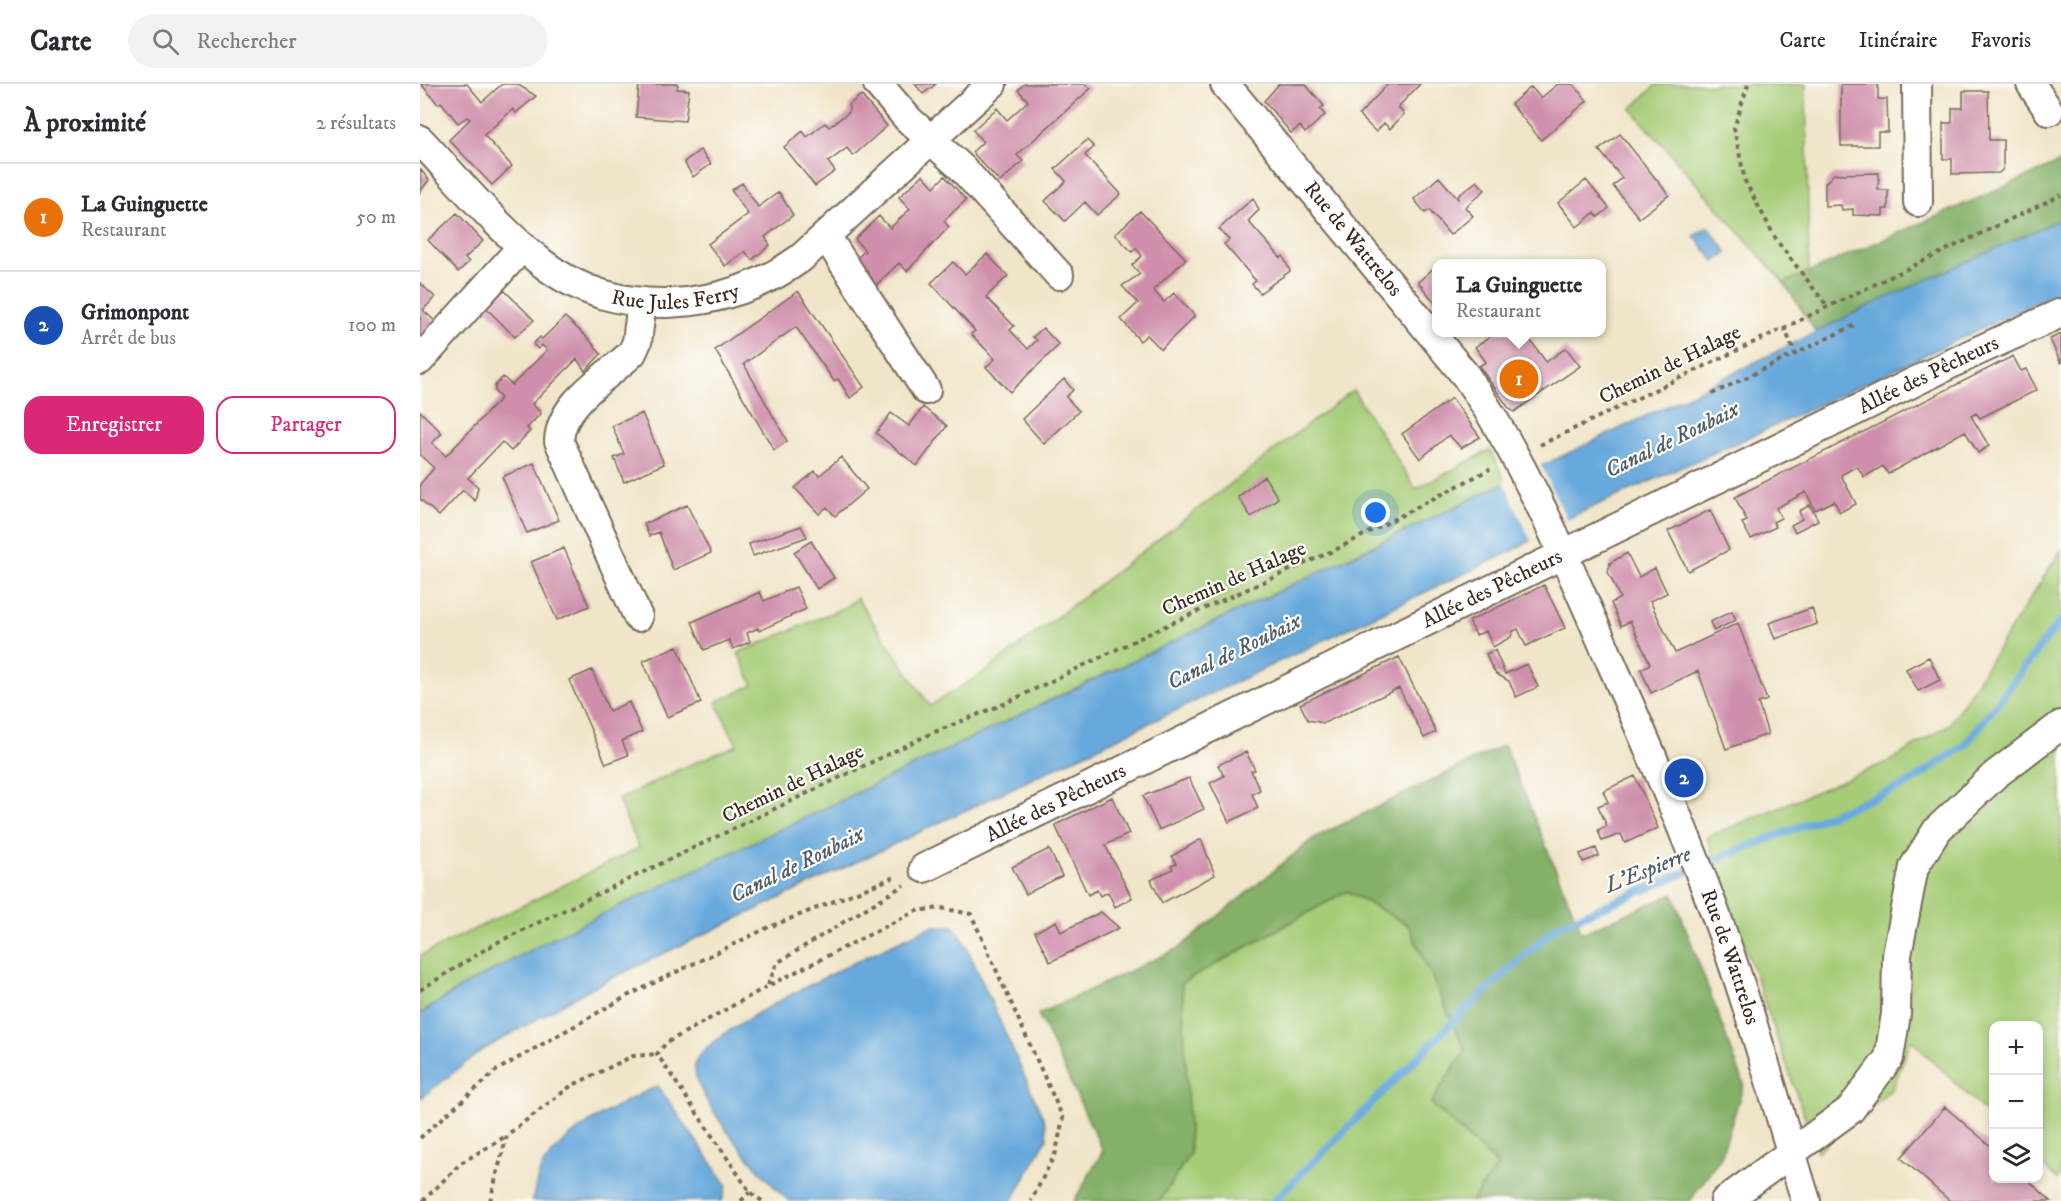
<!DOCTYPE html>
<html lang="fr">
<meta charset="utf-8">
<style>
body{margin:0;font-family:"IM FELL DW Pica",serif;background:#f2f2f3;color:#2b2b33}
.controls{position:absolute;right:18px;bottom:18px;display:grid;overflow:hidden;border-radius:12px;box-shadow:0 3px 9px #0003}
.controls button{width:54px;height:54px;display:grid;place-items:center;padding:0;border:0;border-bottom:2px solid #e1e1e2;background:#fff;color:#2b2b33;font:30px sans-serif}
.you{position:absolute;left:956px;top:429px;width:21px;height:21px;margin:-15px;border:4px solid #fff;border-radius:50%;background:#1a73e8;box-shadow:0 0 0 9px #1a73e833}
.badge{display:grid;place-items:center;width:39px;height:39px;border-radius:50%;background:#db2777;color:#fff;font-size:20px;font-weight:700}
.pin{position:absolute;translate:-50% -50%;border:3px solid #fff;box-shadow:0 2px 6px #0006}
.popup{position:absolute;left:1012px;top:175px;width:174px;height:78px;box-sizing:border-box;display:grid;place-content:center;border-radius:12px;background:#fff;filter:drop-shadow(0 2px 4px #0005);font-size:20px;white-space:nowrap;color:#7c7c81}
.popup b{font-size:22px;color:#2b2b33}
.popup::after{content:'';position:absolute;left:50%;top:100%;margin-left:-12px;border:12px solid transparent;border-top-color:#fff}
.list{margin:0;padding:0;list-style:none}
h2{display:flex;justify-content:space-between;align-items:center;height:78px;margin:0;padding:0 24px;font-size:26px}
h2 small{font-size:20px;font-weight:400;color:#7c7c81}
.list li{display:grid;grid-template-columns:39px 1fr auto;gap:18px;align-items:center;box-sizing:border-box;height:108px;padding:0 24px;border-top:2px solid #e1e1e2}
.list b{display:block;font-size:22px;white-space:nowrap}
.list p{margin:0;font-size:20px;white-space:nowrap;color:#7c7c81}
.list em{font-size:20px;font-style:normal;color:#7c7c81}
.actions{display:flex;gap:12px;padding:18px 24px}
.actions a{flex:1;padding:14px 0;border:2px solid #db2777;border-radius:18px;text-align:center;font-size:21px;color:#db2777}
.actions .main{background:#db2777;color:#fff}
.icon{flex:none;width:33px;height:33px;fill:none;stroke:currentColor;stroke-width:2;stroke-linecap:round;stroke-linejoin:round}
.map{position:relative;flex:none;width:1641px;height:1117px;overflow:hidden}
header{display:flex;align-items:center;gap:36px;box-sizing:border-box;height:84px;padding:0 30px;background:#fff;border-bottom:2px solid #e1e1e2}
header strong{font-size:28px}
nav{display:flex;gap:33px;margin-inline-start:auto;font-size:21px}
.search{width:420px;height:54px;background:#f2f2f3;display:flex;align-items:center;gap:15px;box-sizing:border-box;padding:0 21px;border-radius:33px;color:#7c7c81;font-size:22px}
main{display:flex}
aside{flex:1;background:#fff}
.map>svg:first-child{display:block}
.green{fill:#a6cc77;stroke:#707b4a;stroke-width:1.5}
.forest{fill:#84b068;stroke:#606d43;stroke-width:1.5}
.water{fill:#68a9dc;stroke:#526a7d;stroke-width:1.5}
.pier{fill:#f0e5c9}
.lines{fill:none;stroke-linecap:round;stroke-linejoin:round}
.stream{stroke:#68a9dc;stroke-width:8}
.building{fill:#cf8fac}
.minor-casing{stroke:#7a6b5a;stroke-width:32}
.path{stroke:#7a6b5a;stroke-width:4;stroke-dasharray:4.5 4.5;stroke-linecap:butt}
.minor{stroke:#fff;stroke-width:28}
.labels{text-anchor:middle;dominant-baseline:central;stroke-width:4.5;stroke-linejoin:round;paint-order:stroke}
.street-label{font-size:21px;fill:#3b2a1e;stroke:#fdfcf7}
.water-label{font-size:22px;font-style:italic;fill:#4d5d6a;stroke:#fdfcf7}
</style>
<header>
<strong>Carte</strong>
<div class="search"><svg class="icon" aria-label="search" viewBox="0 0 24 24"><circle cx="10" cy="10" r="6"/><path d="M15 15l6 6"/></svg>Rechercher</div>
<nav><a>Carte</a><a>Itinéraire</a><a>Favoris</a></nav>
</header>
<main>
<aside>
<h2>À proximité<small>2 résultats</small></h2>
<ul class="list">
<li><span class="badge" style="background:#e8710a">1</span><div><b>La Guinguette</b><p>Restaurant</p></div><em>50 m</em></li>
<li><span class="badge" style="background:#1a4fb4">2</span><div><b>Grimonpont</b><p>Arrêt de bus</p></div><em>100 m</em></li>
</ul>
<div class="actions"><a class="main">Enregistrer</a><a>Partager</a></div>
</aside>
<div class="map">
<svg width="1641" height="1117" viewBox="0 0 1641 1117">
<rect width="100%" height="100%" fill="#fdfcf7"/>
<filter id="ink" filterUnits="userSpaceOnUse"><feTurbulence type="fractalNoise" baseFrequency=".0167" numOctaves="2"/><feDisplacementMap in="SourceGraphic" scale="12" xChannelSelector="R" yChannelSelector="G"/><feConvolveMatrix kernelMatrix="1 2 1 2 8 2 1 2 1" color-interpolation-filters="sRGB"/></filter>
<filter id="wash" filterUnits="userSpaceOnUse"><feTurbulence type="fractalNoise" baseFrequency=".008" numOctaves="4" result="noise"/><feDisplacementMap in="SourceGraphic" scale="24" xChannelSelector="R" yChannelSelector="G"/><feGaussianBlur stdDeviation="1.35" result="paint"/><feColorMatrix in="noise" values="0 0 0 0 0 0 0 0 0 0 0 0 0 0 0 0 0 1.4 0 .05"/><feComposite in="paint" operator="in"/></filter>
<g filter="url(#wash)">
<rect width="100%" height="100%" fill="#f0e5c9"/>
<path class="green" d="M1237,0H1386L1389,188L1364,199L1211,25Z
M933,306L996,405L1070,366L1086,398L137,852L42,903L0,930V872L219,764L198,716L258,686L317,661L296,618L333,601L318,569L425,523L437,514L510,622L568,586Z
M1641,466V1091L1637,1095L1619,1078L1618,942H1574L1573,1035L1491,956L1473,1004L1397,1068L1287,753L1472,676L1530,640Z
M927,807L988,841L1045,966L1011,1019L1078,1082L1051,1117H740L770,1069L762,899Z"/>
<path class="forest" d="M1641,78V135L1396,248L1364,199Z
M1084,661L1162,849L1253,810L1324,1000L1301,1073L1270,1117H1051L1078,1081L1011,1019L1045,966L988,841L927,807L762,899L770,1069L740,1117H654L683,1067L618,930L759,864L894,754Z"/>
<path class="water" d="M1641,135V207L1354,342L1155,431L1092,467L171,904L61,967L0,1015V930L42,903L137,852L1249,321L1440,226Z
M1288,143L1307,168L1295,178L1274,152Z
M512,842H533L544,857L625,1038L627,1054L592,1117H369C347,1098 264,1005 276,977C289,944 472,860 512,842Z
M238,1002L307,1101L302,1117H112C115,1106 117,1091 123,1081C146,1046 200,1019 238,1002Z"/>
<path class="pier" d="M1120,379L1148,438L1112,459L1083,396Z"/>
<g class="lines">
<path class="stream" d="M854,1117L1043,928L1137,842L1300,774L1486,701L1544,662L1641,536"/>
</g>
<g id="blocks">
<path class="building" d="M1,0H47L62,18L82,0H97L116,12L96,29L93,25L64,51L92,82L72,101L29,56L50,35L47,33L38,39L21,18L18,20Z
M219,0H258L257,5L269,6L265,37L216,33Z
M495,0H516L503,10Z
M604,0H665L671,4L597,71L603,77L580,98L552,68L563,58L553,46L577,24L587,36L608,17L598,6Z
M859,0H885L904,22L900,25L905,31L885,49L880,42L871,49L844,17Z
M968,0H1000L978,23L984,30L970,45L964,39L956,48L939,31Z
M1138,0H1153L1167,17L1121,56L1091,20L1111,3L1121,14Z
M1421,0H1458V15H1467L1468,48H1458V62H1421Z
M1543,7H1568L1569,56H1583V85L1579,89L1532,90V75H1523V39H1532V24H1543Z
M441,11L467,42L433,72L427,64L408,78L415,87L395,102L364,63L383,47L387,53L405,39L409,43L429,28V21Z
M1200,50L1249,111L1219,134L1193,102L1202,94L1179,66Z
M667,56L674,63L665,71L701,110L677,131L665,118L645,137L625,117L646,97L635,85Z
M280,66L291,80L273,93L264,78Z
M0,85L9,96L0,108Z
M1459,89L1458,106H1468V125H1463V132L1433,131V125L1422,126L1421,121L1405,122V99L1414,90Z
M503,91L514,103L525,92L546,116L524,137L529,143L487,187L479,179L452,205L432,178L445,167L435,155L459,132L470,144L490,125L479,113Z
M1019,93L1038,115L1039,111L1057,97L1065,106L1045,123L1053,132L1030,151L1009,126L1005,129L994,115Z
M1166,96L1189,124L1178,133L1174,129L1157,143L1138,119Z
M322,99L338,123L359,108L373,131L345,153L350,161L332,176L325,167L305,182L288,160L328,130L311,106Z
M833,114L839,126L828,137L861,174L863,172L870,187L840,209L832,200L836,197L804,160L809,156L799,145Z
M720,127L766,175L733,206L744,218L754,209L775,232L741,265L727,251L720,257L701,235L718,219L702,202L720,190L712,181L722,172L716,164L712,168L695,150Z
M37,129L63,157L45,174L49,178L38,188L8,156Z
M567,170L588,192L566,213L594,242L590,246L608,265L617,256L613,253L623,244L639,261L590,308L566,283L575,275L551,250L555,247L511,199L533,178L545,190Z
M1016,182V220L998,198Z
M0,199L15,213L3,226L18,240L4,255L0,251Z
M84,206L114,236L95,253L66,224Z
M378,207L444,303L430,314L418,295L414,297L376,243L324,280L367,357L354,366L295,266Z
M145,233L169,255L181,270L165,287L157,275L112,320L121,329L107,344L110,347L91,367L82,358L48,394L58,403L55,417L43,406L19,432L0,415V400L14,384L0,371V327L22,349L12,359L26,372L81,314L75,308V302L83,293L92,301L127,266L122,261L118,265L113,260L120,253L122,255Z
M1076,249H1099L1102,253L1106,250L1126,278L1146,264L1160,282L1094,328L1088,323L1059,282L1066,278L1055,263Z
M1641,250V280L1630,255Z
M1593,272L1601,287L1606,285L1617,306L1560,334L1556,329L1551,332L1569,362L1558,369L1545,347L1468,390L1463,382L1444,393L1437,382L1421,391L1436,420L1420,428L1414,417L1395,426L1386,408L1356,424L1361,434L1353,438L1356,443L1331,455L1322,439L1327,437L1315,413Z
M644,295L653,306L646,313L659,327L624,360L602,335Z
M1032,314L1060,353L1041,364L1029,351L1000,375L982,350Z
M503,323L527,342L497,382L456,349L471,329L489,342Z
M222,329L244,380L204,398L194,374L204,370L192,342Z
M421,373L447,405L415,432L407,423L399,430L375,404L395,387L399,392Z
M114,379L139,436L107,449L82,393Z
M844,392L858,414L831,433L818,413Z
M267,421L291,469L253,486L239,448L229,452L224,440Z
M1390,421L1398,436L1375,448L1371,441L1382,435L1379,427Z
M1290,426L1309,466L1268,487L1248,447Z
M381,442L387,453L333,472L329,460Z
M391,457L414,494L397,505L374,468Z
M144,464L169,522L137,536L111,478Z
M1207,469L1219,493L1235,484L1247,509L1230,517L1255,569L1318,539L1347,616L1338,619L1348,650L1306,665L1278,587L1231,609L1221,585L1230,580L1210,537L1201,542L1191,519L1200,514L1188,488L1190,479Z
M1124,501L1145,544L1106,562L1098,545L1093,547L1091,553L1073,563L1066,547L1056,551L1049,537Z
M376,503L386,525L339,547L338,544L327,549L330,558L313,565L309,556L284,566L272,538L340,508L344,517Z
M1392,524L1397,540L1355,555L1349,539Z
M1312,527L1316,536L1294,547L1290,538Z
M257,562L281,619L247,633L223,577Z
M1075,566L1085,590L1107,580L1118,603L1096,613L1089,597L1076,590L1070,580L1066,570Z
M979,573L1016,648L1004,654L979,604L904,639L888,636L880,620Z
M1509,573L1520,596L1498,607L1486,585Z
M172,586L189,627L209,618L222,648L202,657L208,671L186,680L149,596Z
M826,668L835,686L831,687L840,706L832,710L838,724L809,738L790,699L804,692L798,681Z
M1215,692L1238,744L1205,759L1201,750L1182,757L1178,746L1187,742L1178,722L1188,718L1183,707Z
M769,694L784,725L739,746L723,712Z
M692,713L709,750L685,761L712,814L695,823L688,808L680,812L677,806L668,811L635,741Z
M781,755L795,791L742,819L731,796L753,785L751,782L756,780L752,772Z
M1176,764L1179,772L1163,778L1160,770Z
M629,765L642,792L606,810L592,783Z
M681,828L699,844L630,878L615,848L636,837L641,848Z
M1525,1023L1574,1065V1095H1607L1631,1117H1530L1481,1074Z"/>
</g>
</g>
<g filter="url(#ink)">
<use href="#blocks" fill-opacity="0" stroke="#7a6b5a" stroke-width="1.5"/>
<g class="lines">
<defs>
<g id="minor">
<path d="M458,0L488,35L542,84L639,191"/>
<path id="s1" d="M805,0L1046,292C1104,376 1145,473 1186,567C1227,660 1268,753 1302,848C1334,936 1358,1027 1386,1117"/>
<path d="M1497,0L1498,118"/>
<path d="M1611,0L1629,27"/>
<path id="s2" d="M0,56C39,97 77,144 122,179C197,238 307,228 381,174L572,0"/>
<path d="M406,152L506,306"/>
<path d="M0,276L102,163"/>
<path d="M218,533L139,357C141,318 186,294 212,269L217,258L222,218"/>
<path id="s3" d="M504,784L1551,270L1641,229"/>
<path d="M1305,1117L1430,1026L1469,974L1476,930L1477,871L1494,783L1517,746L1575,691L1641,641"/>
</g>
</defs>
<use href="#minor" class="minor-casing"/>
<path class="path" d="M1328,0L1314,44L1325,97L1357,157L1408,223
M1364,243L1375,269
M1292,310L1435,241
M1120,361L1641,111
M348,901L357,879L484,801
M0,906L74,860L510,650L586,619L743,543L917,465L1070,385
M0,1054L77,986L209,911L347,844L477,792
M3,1117L41,1079L86,1052
M70,1117L87,1051L151,1002L213,972L237,970
M321,1117L330,1108
M342,1117L330,1108L237,970L246,959L348,902L496,827L521,824L551,830L643,1034L636,1068L611,1117"/>
<use href="#minor" class="minor"/>
</g>
</g>
<g class="labels">
<g class="street-label">
<text stroke="none"><textPath href="#s1" startOffset="201">Rue de Wattrelos</textPath></text>
<text stroke="none"><textPath href="#s2" startOffset="316">Rue Jules Ferry</textPath></text>
<text transform="translate(1250 281) rotate(-26)">Chemin de Halage</text>
<text stroke="none"><textPath href="#s3" startOffset="1119">Allée des Pêcheurs</textPath></text>
<text transform="translate(814 495) rotate(-24)">Chemin de Halage</text>
<text stroke="none"><textPath href="#s3" startOffset="633">Allée des Pêcheurs</textPath></text>
<text transform="translate(373 700) rotate(-26)">Chemin de Halage</text>
<text stroke="none"><textPath href="#s3" startOffset="147">Allée des Pêcheurs</textPath></text>
<text stroke="none"><textPath href="#s1" startOffset="1018">Rue de Wattrelos</textPath></text>
</g>
<g class="water-label">
<text transform="translate(1252 356) rotate(-26)">Canal de Roubaix</text>
<text transform="translate(814 568) rotate(-26)">Canal de Roubaix</text>
<text transform="translate(377 781) rotate(-26)">Canal de Roubaix</text>
<text transform="translate(1228 786) rotate(-22)">L'Espierre</text>
</g>
</g>
</svg>
<div class="controls">
<button>+</button>
<button>−</button>
<button><svg class="icon" aria-label="layers" viewBox="0 0 24 24"><path d="M12 4l9 5-9 5-9-5zM3 14l9 5 9-5"/></svg></button>
</div>
<div class="you"></div>
<div class="pin badge" style="left:1099px;top:295px;background:#e8710a">1</div>
<div class="popup"><b>La Guinguette</b>Restaurant</div>
<div class="pin badge" style="left:1264px;top:694px;background:#1a4fb4">2</div>
</div>
</main>
